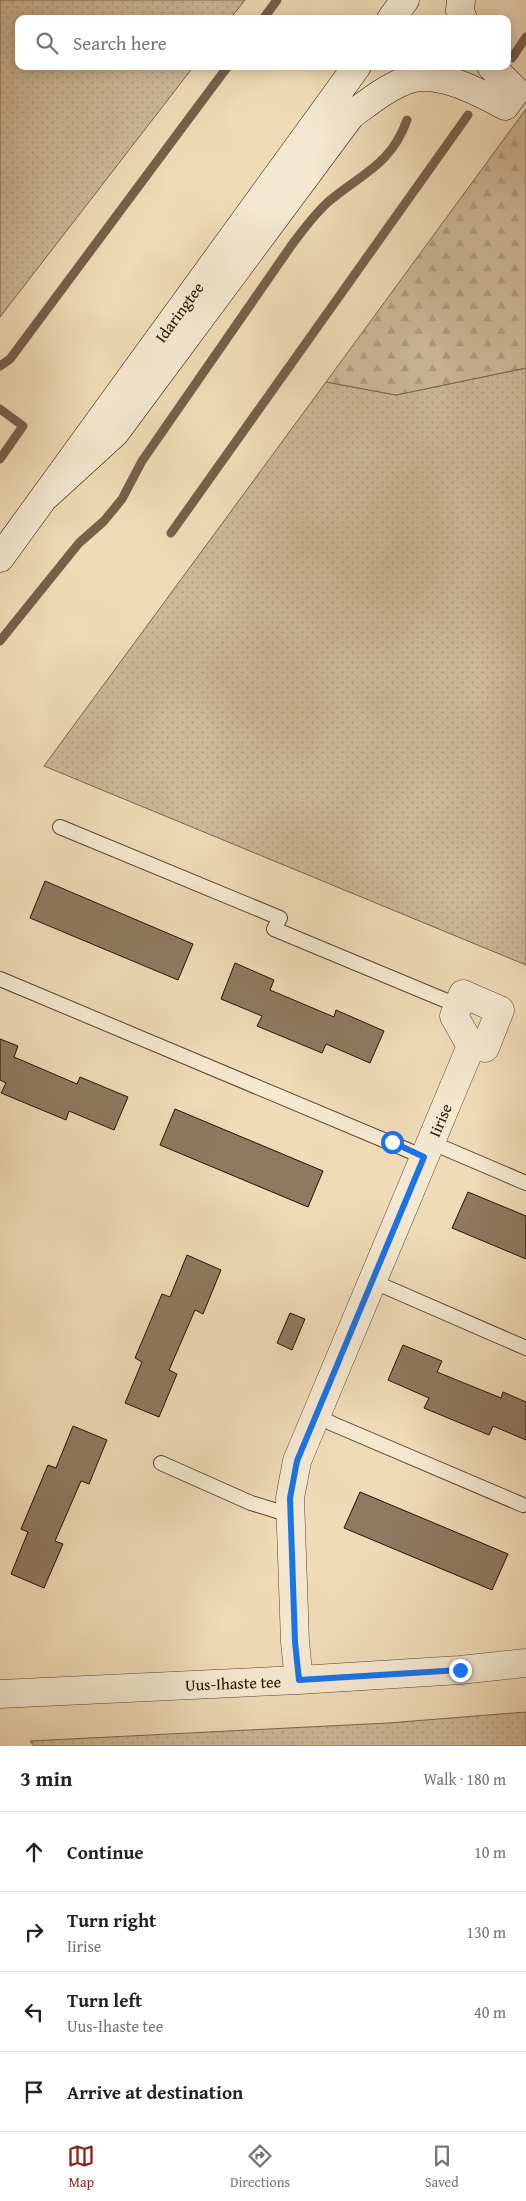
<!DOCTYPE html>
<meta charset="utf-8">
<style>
body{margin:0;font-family:"Gentium Book Plus",serif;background:#f6f6f6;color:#222}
.stop{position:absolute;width:15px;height:15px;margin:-11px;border:4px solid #1a73e8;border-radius:50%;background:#fff}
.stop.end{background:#1a73e8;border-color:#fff;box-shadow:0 1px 5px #0008}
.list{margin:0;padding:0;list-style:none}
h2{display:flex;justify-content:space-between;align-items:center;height:65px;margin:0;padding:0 20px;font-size:21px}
h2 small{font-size:16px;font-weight:400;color:#767676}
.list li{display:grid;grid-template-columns:32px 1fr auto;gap:15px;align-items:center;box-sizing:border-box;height:80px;padding:0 20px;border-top:1px solid #e0e0e0}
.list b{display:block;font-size:19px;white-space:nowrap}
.list p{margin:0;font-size:16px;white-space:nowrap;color:#767676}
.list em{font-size:16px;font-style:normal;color:#767676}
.icon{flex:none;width:28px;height:28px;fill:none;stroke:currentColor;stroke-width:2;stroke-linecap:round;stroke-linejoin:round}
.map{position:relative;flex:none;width:526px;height:1746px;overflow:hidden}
.search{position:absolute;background:#fff;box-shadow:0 2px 12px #0003;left:15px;right:15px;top:15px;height:55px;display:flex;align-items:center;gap:12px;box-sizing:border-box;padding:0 18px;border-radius:10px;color:#767676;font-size:19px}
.sheet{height:385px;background:#fff}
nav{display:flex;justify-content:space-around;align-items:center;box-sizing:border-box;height:70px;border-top:1px solid #e0e0e0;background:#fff;font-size:14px;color:#767676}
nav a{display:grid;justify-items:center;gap:2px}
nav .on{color:#8f2418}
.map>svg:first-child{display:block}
.grass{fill:url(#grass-dots);stroke:#7a644c}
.forest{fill:url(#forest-firs);stroke:#7a644c}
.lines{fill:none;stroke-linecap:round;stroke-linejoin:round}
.stream{stroke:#776049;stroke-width:9}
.building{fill:#8f7960;stroke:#280f02}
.lane-casing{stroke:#5a422f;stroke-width:16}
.street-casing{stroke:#5a422f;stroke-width:29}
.secondary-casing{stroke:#280f02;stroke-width:29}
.lane{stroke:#f5e8d0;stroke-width:14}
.street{stroke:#f5e8d0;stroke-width:28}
.secondary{stroke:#f5e8d0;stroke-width:28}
.route{stroke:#1a73e8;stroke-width:6}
.labels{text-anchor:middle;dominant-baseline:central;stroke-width:4.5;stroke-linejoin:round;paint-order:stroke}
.street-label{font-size:16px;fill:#280f02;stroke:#f5e8d0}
</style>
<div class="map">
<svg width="526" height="1746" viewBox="0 0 526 1746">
<defs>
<pattern id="grass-dots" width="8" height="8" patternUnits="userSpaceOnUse" patternTransform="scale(1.25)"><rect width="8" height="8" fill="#cdb897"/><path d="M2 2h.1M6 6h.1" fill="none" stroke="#b09d80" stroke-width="1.8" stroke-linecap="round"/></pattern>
<pattern id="forest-firs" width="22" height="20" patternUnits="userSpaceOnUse" patternTransform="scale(1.25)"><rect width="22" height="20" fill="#cdb897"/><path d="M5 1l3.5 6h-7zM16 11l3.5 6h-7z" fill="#b09d80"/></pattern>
</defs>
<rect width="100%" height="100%" fill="#efdbb6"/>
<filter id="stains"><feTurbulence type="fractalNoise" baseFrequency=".004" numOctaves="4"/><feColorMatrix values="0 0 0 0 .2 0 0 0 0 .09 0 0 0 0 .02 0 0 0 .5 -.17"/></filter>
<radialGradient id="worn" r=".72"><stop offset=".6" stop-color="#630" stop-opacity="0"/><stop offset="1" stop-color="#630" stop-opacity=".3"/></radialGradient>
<path class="grass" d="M0,0H245L230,19H19V66H194L0,317Z
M526,368V965L44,766L326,382L396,395Z
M526,1712V1746H34L30,1741L388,1723Z"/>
<path class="forest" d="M526,109V368L396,395L326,382Z"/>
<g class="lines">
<path class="stream" d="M263,19L277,0
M512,58L526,37
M0,366L10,359L228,66
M0,409L23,426L0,459
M171,533L468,115
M0,641L79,543L104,521L122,499L142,461L291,246C302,231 314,215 328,202C361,174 391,165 407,120"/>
</g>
<path class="building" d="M45,881L193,944L178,980L30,918Z
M235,963L274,980L270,990L334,1017L336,1010L384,1031L370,1063L326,1044L322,1053L257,1026L262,1016L221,999Z
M0,1039L18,1046L14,1057L77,1084L80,1077L128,1097L114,1130L69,1111L66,1120L1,1093L6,1083L0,1080Z
M175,1109L323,1171L308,1207L160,1145Z
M468,1192L526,1216V1259L452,1228Z
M187,1255L221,1270L203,1314L195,1310L169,1370L177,1374L159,1417L125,1403L142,1362L135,1358L162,1294L170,1297Z
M290,1313L305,1319L292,1350L277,1343Z
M403,1345L442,1361L437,1372L501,1398L503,1392L526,1402V1440L493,1426L489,1435L424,1408L429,1398L388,1380Z
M73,1426L107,1440L89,1484L81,1481L55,1541L63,1544L44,1588L11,1574L28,1532L21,1529L48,1465L56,1468Z
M360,1492L508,1554L492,1590L344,1528Z"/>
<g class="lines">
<defs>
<path id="lane" d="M60,827L280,918L274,929L459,1006
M0,979L424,1157
M430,1142L526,1183
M372,1281L526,1348
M316,1415L333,1424L523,1505
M161,1463L251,1503L290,1515"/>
<path id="street" d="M299,1680L295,1642L290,1498L297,1461L471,1046L485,1048L500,1010L463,994L454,1016L471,1046
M0,1694L299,1680L460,1670L526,1663"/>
<path id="secondary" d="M461,0L460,11L463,19
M391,19L405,0
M46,496L115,433L351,115C369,102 386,88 407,80C437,69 479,92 505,106L516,91L491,66
M0,558L357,66"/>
</defs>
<use href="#lane" class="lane-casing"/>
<use href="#street" class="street-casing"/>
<use href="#secondary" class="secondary-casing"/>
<use href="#lane" class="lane"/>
<use href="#street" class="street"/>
<use href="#secondary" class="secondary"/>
</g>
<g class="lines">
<path class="route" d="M392,1142L424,1157L297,1461L290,1498L295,1642L299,1680L460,1670"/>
</g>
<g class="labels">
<g class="street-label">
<text transform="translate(179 312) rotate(-54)">Idaringtee</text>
<text transform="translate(440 1120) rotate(-67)">Iirise</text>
<text transform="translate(233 1683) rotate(-2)">Uus-Ihaste tee</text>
</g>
</g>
<rect width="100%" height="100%" filter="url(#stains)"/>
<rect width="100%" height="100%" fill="url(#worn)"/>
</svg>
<div class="stop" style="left:392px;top:1142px"></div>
<div class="stop end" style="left:460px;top:1670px"></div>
<div class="search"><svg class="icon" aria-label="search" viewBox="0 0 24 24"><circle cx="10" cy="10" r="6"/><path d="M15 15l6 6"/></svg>Search here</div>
</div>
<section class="sheet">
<h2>3 min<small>Walk · 180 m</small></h2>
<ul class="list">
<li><svg class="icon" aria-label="ahead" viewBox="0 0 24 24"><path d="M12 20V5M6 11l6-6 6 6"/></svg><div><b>Continue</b></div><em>10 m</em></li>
<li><svg class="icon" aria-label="right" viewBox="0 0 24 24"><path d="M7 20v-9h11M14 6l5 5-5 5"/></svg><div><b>Turn right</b><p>Iirise</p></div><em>130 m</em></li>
<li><svg class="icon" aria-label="left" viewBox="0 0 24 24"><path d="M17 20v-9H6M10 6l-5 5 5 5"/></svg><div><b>Turn left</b><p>Uus-Ihaste tee</p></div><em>40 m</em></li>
<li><svg class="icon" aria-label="arrive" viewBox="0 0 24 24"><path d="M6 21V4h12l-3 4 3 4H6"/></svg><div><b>Arrive at destination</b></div></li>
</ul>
</section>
<nav>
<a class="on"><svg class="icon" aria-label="map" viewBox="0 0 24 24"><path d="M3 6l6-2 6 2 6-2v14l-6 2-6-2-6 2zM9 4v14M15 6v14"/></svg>Map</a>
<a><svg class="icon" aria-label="directions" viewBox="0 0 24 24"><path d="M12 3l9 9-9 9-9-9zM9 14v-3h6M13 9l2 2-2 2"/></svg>Directions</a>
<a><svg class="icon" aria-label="saved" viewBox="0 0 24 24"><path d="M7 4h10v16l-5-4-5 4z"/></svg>Saved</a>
</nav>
